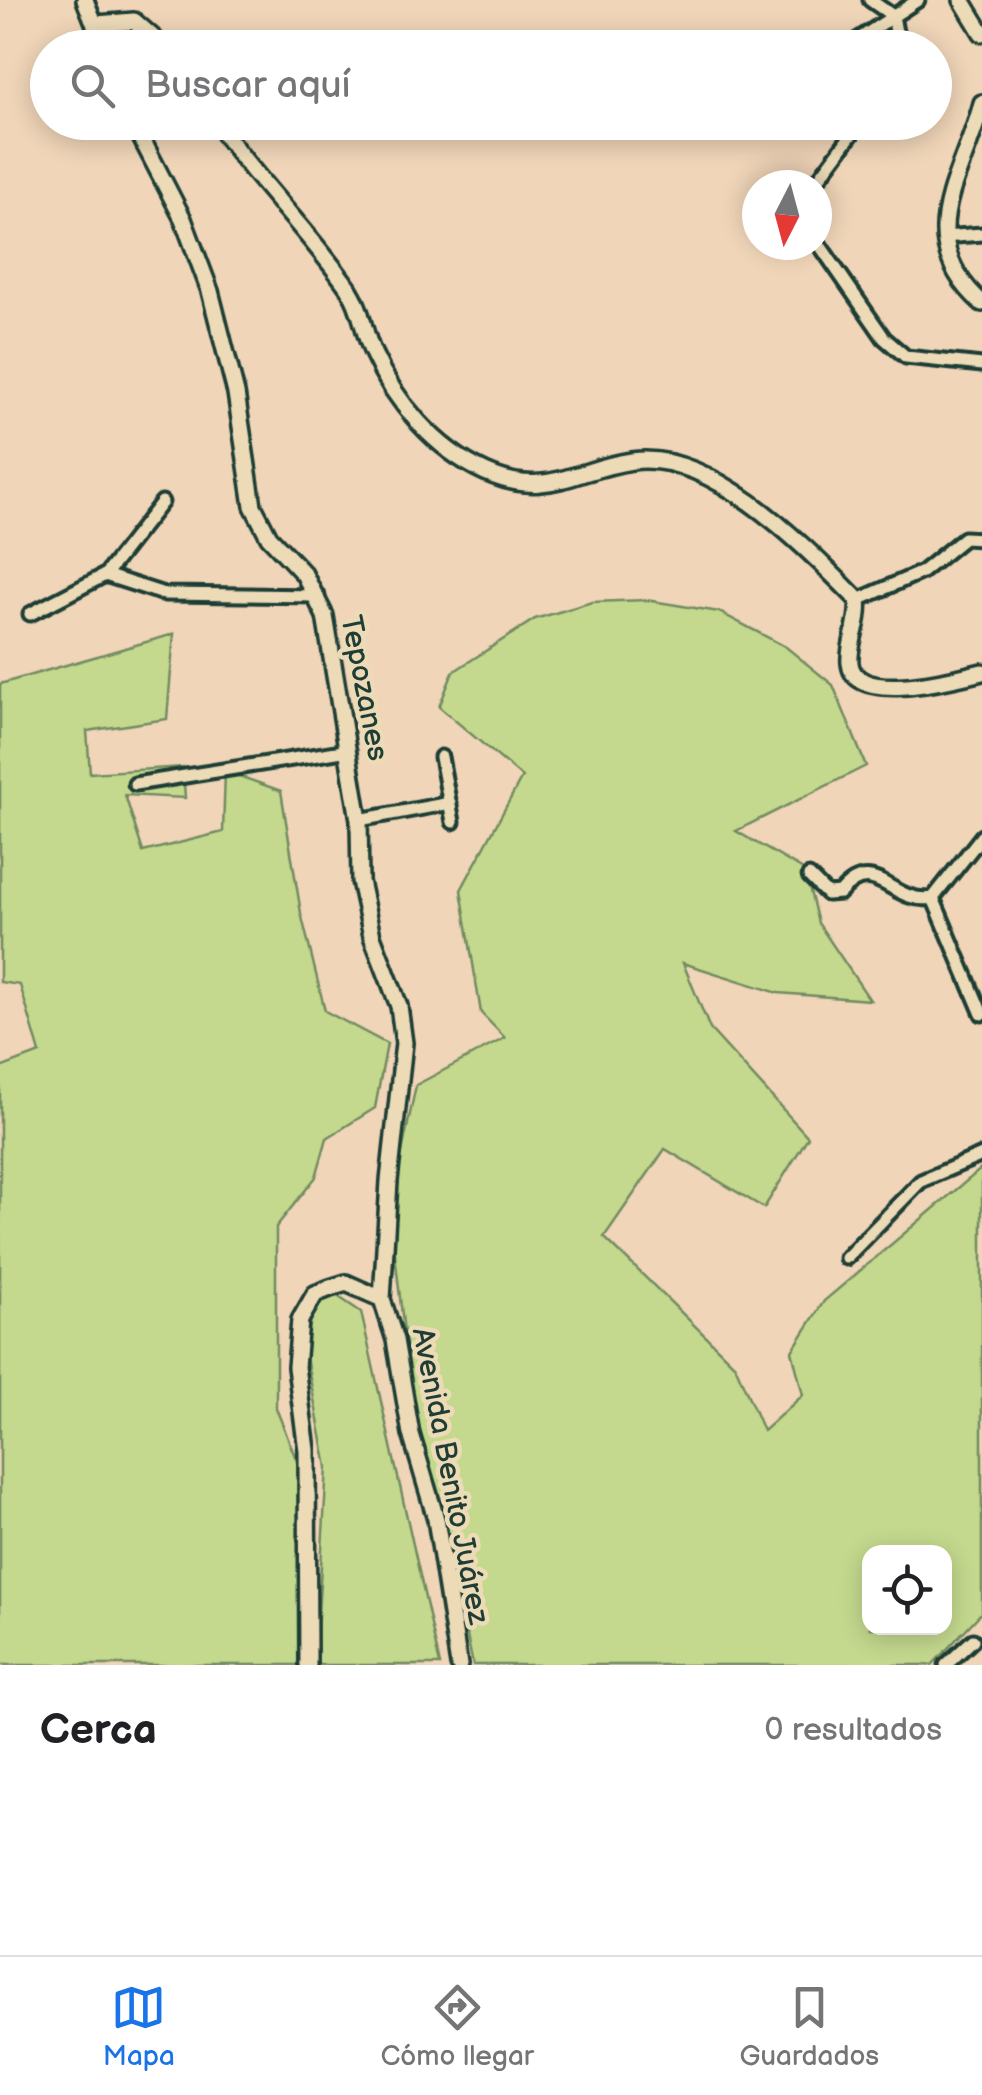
<!DOCTYPE html>
<html lang="es">
<meta charset="utf-8">
<style>
body{margin:0;font-family:"Balsamiq Sans",sans-serif;background:#f6f6f6;color:#202124}
.controls{position:absolute;right:30px;bottom:30px;display:grid;overflow:hidden;border-radius:20px;box-shadow:0 5px 25px #0003}
.controls button{width:90px;height:90px;display:grid;place-items:center;padding:0;border:0;border-bottom:2px solid #e0e0e0;background:#fff;color:#202124;font:50px sans-serif}
.compass{position:absolute;left:742px;top:170px;width:90px;height:90px;border-radius:50%;background:#fff;box-shadow:0 5px 25px #0003;rotate:186deg}
.list{margin:0;padding:0;list-style:none}
h2{display:flex;justify-content:space-between;align-items:center;height:130px;margin:0;padding:0 40px;font-size:42px}
h2 small{font-size:32px;font-weight:400;color:#757577}
.icon{flex:none;width:55px;height:55px;fill:none;stroke:currentColor;stroke-width:2;stroke-linecap:round;stroke-linejoin:round}
.map{position:relative;flex:none;width:982px;height:1665px;overflow:hidden}
.search{position:absolute;background:#fff;box-shadow:0 5px 25px #0003;left:30px;right:30px;top:30px;height:110px;display:flex;align-items:center;gap:25px;box-sizing:border-box;padding:0 35px;border-radius:55px;color:#757577;font-size:38px}
.sheet{height:290px;background:#fff}
nav{display:flex;justify-content:space-around;align-items:center;box-sizing:border-box;height:140px;border-top:2px solid #e0e0e0;background:#fff;font-size:28px;color:#757577}
nav a{display:grid;justify-items:center;gap:5px}
nav .on{color:#1a73e8}
.map>svg:first-child{display:block}
.green{fill:#c4d98e;stroke:#728b61;stroke-width:2.5;fill-rule:evenodd}
.lines{fill:none;stroke-linecap:round;stroke-linejoin:round}
.street-casing{stroke:#1f3d34;stroke-width:19}
.secondary-casing{stroke:#1f3d34;stroke-width:22}
.street{stroke:#eddbb8;stroke-width:11}
.secondary{stroke:#eddbb8;stroke-width:15}
.labels{text-anchor:middle;dominant-baseline:central;stroke-width:9;stroke-linejoin:round;paint-order:stroke}
.street-label{font-size:30px;fill:#1f3d34;stroke:#eddbb8}
</style>
<div class="map">
<svg width="982" height="1665" viewBox="0 0 982 1665">
<rect width="100%" height="100%" fill="#f0d5b8"/>
<filter id="ink" filterUnits="userSpaceOnUse"><feTurbulence type="fractalNoise" baseFrequency=".01" numOctaves="2"/><feDisplacementMap in="SourceGraphic" scale="20" xChannelSelector="R" yChannelSelector="G"/><feConvolveMatrix kernelMatrix="1 2 1 2 8 2 1 2 1" color-interpolation-filters="sRGB"/></filter>
<g filter="url(#ink)">
<path class="green" d="M646,600L719,612L786,647L833,685L866,766L736,831L805,871L818,923L870,1000L778,993L683,963L710,1029L808,1137L764,1208L665,1149L604,1237L735,1365L763,1431L803,1395L792,1351L824,1301L982,1168V1612L932,1665H473L451,1558L416,1438L390,1210L416,1085L505,1038L481,1013L461,890L522,777L439,707L453,672L535,619L592,602ZM870,1552H944V1628H870Z
M174,634L167,719L87,731L90,773L183,767L185,798L125,795L143,852L223,832L225,771L281,791L301,913L325,1011L387,1044L375,1108L327,1138L316,1177L276,1227V1408L316,1510L309,1665H0V1068L40,1053L20,985L0,982V684Z
M318,1283L361,1312L440,1665H315L327,1467L305,1352Z"/>
<g class="lines">
<defs>
<path id="street" d="M870,0L893,16L899,48
M845,48L918,0
M814,185L861,122
M944,237L982,234
M817,241L884,338L906,357L982,365
M105,575L162,502
M858,600L922,572L964,538L982,539
M30,614L105,575L164,594L318,596
M441,757L453,822
M135,784L349,750
M359,820L450,803
M809,876L827,894L840,893C875,852 892,906 933,898
M933,898L982,1014
M933,898L982,836
M846,1258L921,1181L982,1155
M946,1665L973,1640"/>
<path id="secondary" d="M85,0L104,48
M962,0L982,33
M97,24L134,21L165,48
M982,103C963,178 909,238 982,303
M133,122L183,219L210,291L236,393L253,506L269,537L304,574L325,616L359,820L360,881L372,936L399,1006L404,1043L389,1181L382,1299L395,1340L411,1434L436,1519L459,1665
M216,122C256,181 309,231 349,289C362,309 363,332 373,353C395,402 435,449 485,472C546,500 575,469 632,461C712,449 807,549 858,600C861,622 848,643 850,663C854,706 957,678 982,672
M308,1665L307,1450L296,1367L300,1320L315,1294L330,1288L346,1283L382,1299"/>
</defs>
<use href="#street" class="street-casing"/>
<use href="#secondary" class="secondary-casing"/>
<use href="#street" class="street"/>
<use href="#secondary" class="secondary"/>
</g>
</g>
<g class="labels">
<g class="street-label">
<text transform="translate(364 688) rotate(79)">Tepozanes</text>
<text transform="translate(450 1476) rotate(79)">Avenida Benito Juárez</text>
</g>
</g>
</svg>
<div class="controls">
<button><svg class="icon" aria-label="locate" viewBox="0 0 24 24"><circle cx="12" cy="12" r="6"/><path d="M12 2v4M12 18v4M2 12h4M18 12h4"/></svg></button>
</div>
<svg class="compass" viewBox="-18 -18 36 36"><path d="M0-13l5 13h-10z" fill="#e53935"/><path d="M0 13l5-13h-10z" fill="#757577"/></svg>
<div class="search"><svg class="icon" aria-label="search" viewBox="0 0 24 24"><circle cx="10" cy="10" r="6"/><path d="M15 15l6 6"/></svg>Buscar aquí</div>
</div>
<section class="sheet">
<h2>Cerca<small>0 resultados</small></h2>
<ul class="list">
</ul>
</section>
<nav>
<a class="on"><svg class="icon" aria-label="map" viewBox="0 0 24 24"><path d="M3 6l6-2 6 2 6-2v14l-6 2-6-2-6 2zM9 4v14M15 6v14"/></svg>Mapa</a>
<a><svg class="icon" aria-label="directions" viewBox="0 0 24 24"><path d="M12 3l9 9-9 9-9-9zM9 14v-3h6M13 9l2 2-2 2"/></svg>Cómo llegar</a>
<a><svg class="icon" aria-label="saved" viewBox="0 0 24 24"><path d="M7 4h10v16l-5-4-5 4z"/></svg>Guardados</a>
</nav>
